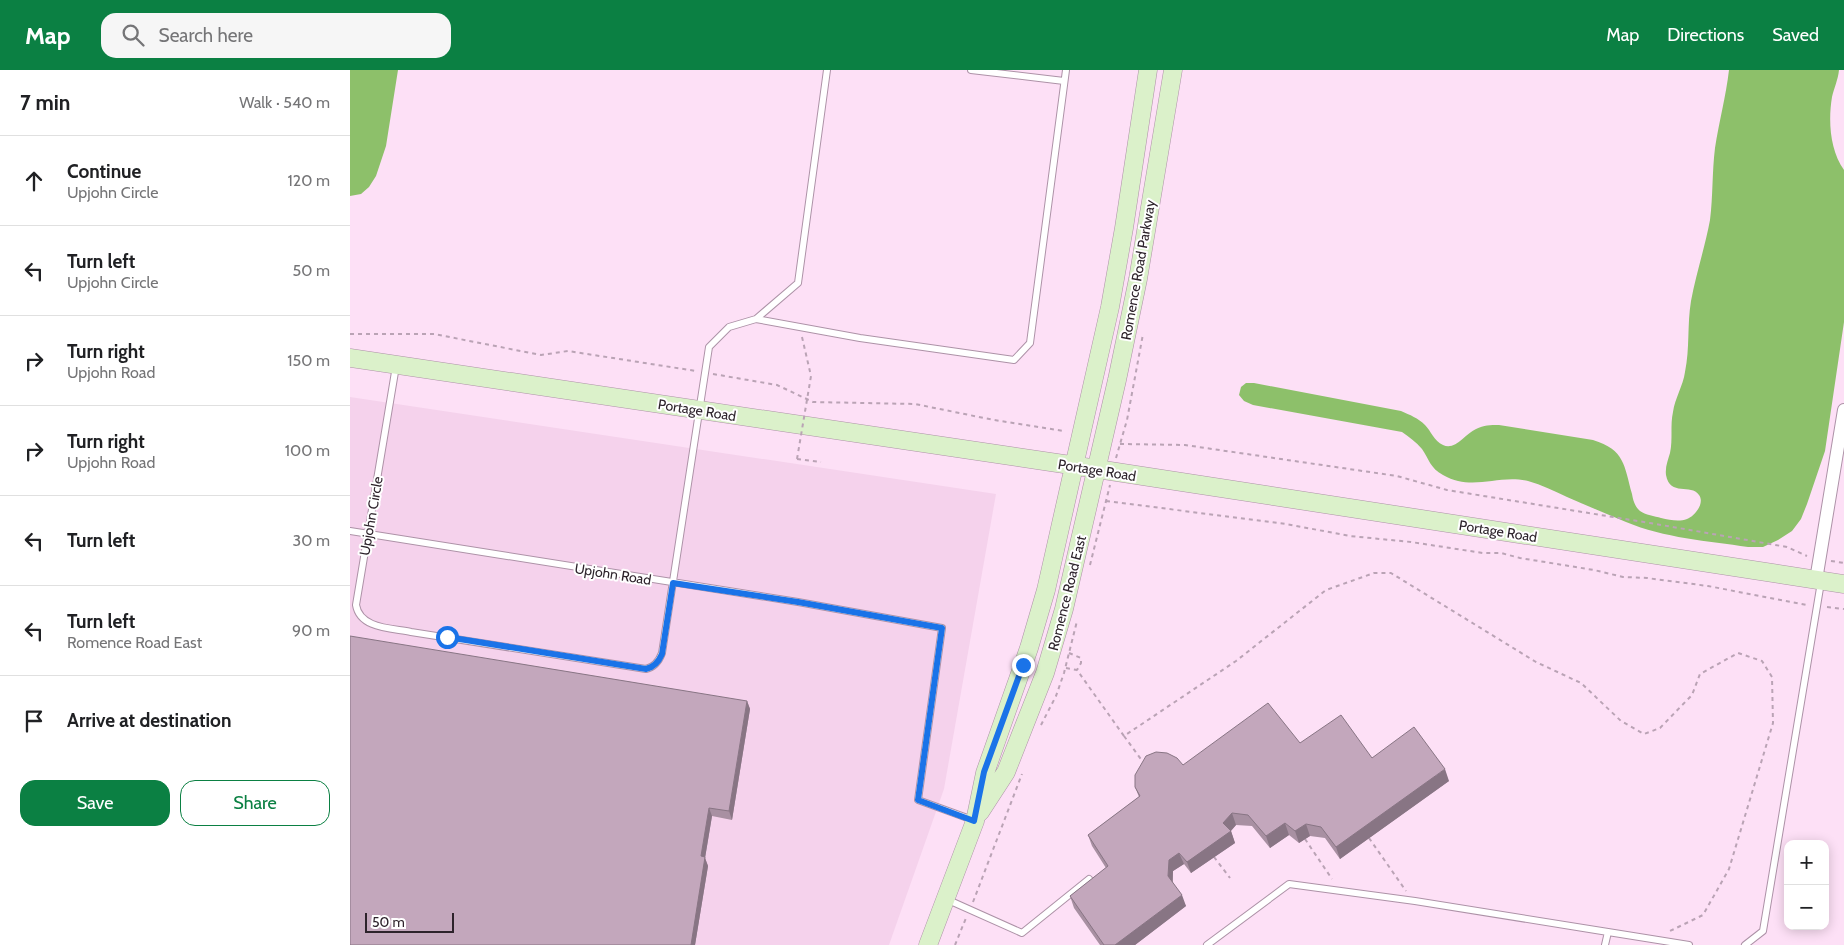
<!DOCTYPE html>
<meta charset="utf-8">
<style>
body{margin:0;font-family:Cabin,sans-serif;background:#f6f6f6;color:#202124}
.controls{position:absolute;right:15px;bottom:15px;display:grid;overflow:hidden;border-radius:10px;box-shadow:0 2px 12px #0003}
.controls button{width:45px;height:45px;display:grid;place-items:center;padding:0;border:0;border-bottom:1px solid #e0e0e0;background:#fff;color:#202124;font:25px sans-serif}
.scale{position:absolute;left:15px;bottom:12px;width:89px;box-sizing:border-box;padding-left:5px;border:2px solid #2d232b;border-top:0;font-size:14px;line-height:18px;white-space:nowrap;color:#2d232b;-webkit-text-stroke:4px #fff;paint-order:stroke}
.stop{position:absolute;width:15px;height:15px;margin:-11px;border:4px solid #1a73e8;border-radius:50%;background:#fff}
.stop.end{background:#1a73e8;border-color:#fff;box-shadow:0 1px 5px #0008}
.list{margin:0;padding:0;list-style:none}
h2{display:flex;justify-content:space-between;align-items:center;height:65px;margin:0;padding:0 20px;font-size:21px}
h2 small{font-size:16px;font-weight:400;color:#757577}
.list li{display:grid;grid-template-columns:32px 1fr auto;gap:15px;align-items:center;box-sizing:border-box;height:90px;padding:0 20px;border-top:1px solid #e0e0e0}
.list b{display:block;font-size:19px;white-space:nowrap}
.list p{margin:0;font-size:16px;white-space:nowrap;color:#757577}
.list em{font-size:16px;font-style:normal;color:#757577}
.actions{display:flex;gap:10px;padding:15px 20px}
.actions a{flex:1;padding:11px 0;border:1px solid #0b8043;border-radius:15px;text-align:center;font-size:18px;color:#0b8043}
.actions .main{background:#0b8043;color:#fff}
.icon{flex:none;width:28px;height:28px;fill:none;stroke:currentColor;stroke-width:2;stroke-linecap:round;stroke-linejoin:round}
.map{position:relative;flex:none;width:1494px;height:875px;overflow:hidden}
header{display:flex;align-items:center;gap:30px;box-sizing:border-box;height:70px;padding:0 25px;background:#0b8043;color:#fff}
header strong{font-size:24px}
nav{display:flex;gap:28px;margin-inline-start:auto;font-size:18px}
.search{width:350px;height:45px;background:#f6f6f6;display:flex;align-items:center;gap:12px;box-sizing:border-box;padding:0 18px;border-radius:15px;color:#757577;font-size:19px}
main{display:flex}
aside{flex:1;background:#fff}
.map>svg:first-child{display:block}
.built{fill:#f5d2ec}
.forest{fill:#8dc06a}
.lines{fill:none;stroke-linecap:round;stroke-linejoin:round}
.lane-casing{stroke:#ad92a7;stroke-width:8}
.street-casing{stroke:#ad92a7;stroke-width:14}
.secondary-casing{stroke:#ad92a7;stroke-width:19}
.path{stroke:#baa3b5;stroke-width:2;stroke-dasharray:4 4;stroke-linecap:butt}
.lane{stroke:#fff;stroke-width:6}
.street{stroke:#fff;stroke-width:12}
.secondary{stroke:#dbf1ca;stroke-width:18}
.path-bridge{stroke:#baa3b5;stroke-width:2;stroke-dasharray:4 4;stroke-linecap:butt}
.wall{fill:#a890a2}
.shaded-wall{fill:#887584}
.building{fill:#c3a7bc;stroke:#887584}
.route{stroke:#1a73e8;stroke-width:6}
.labels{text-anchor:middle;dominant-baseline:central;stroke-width:4;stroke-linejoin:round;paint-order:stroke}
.street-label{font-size:14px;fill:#2d232b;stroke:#fff}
</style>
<header>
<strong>Map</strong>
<div class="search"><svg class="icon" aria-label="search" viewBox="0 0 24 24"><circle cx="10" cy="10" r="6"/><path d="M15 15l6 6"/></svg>Search here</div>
<nav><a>Map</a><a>Directions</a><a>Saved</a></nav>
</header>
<main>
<aside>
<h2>7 min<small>Walk · 540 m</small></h2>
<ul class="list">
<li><svg class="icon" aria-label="ahead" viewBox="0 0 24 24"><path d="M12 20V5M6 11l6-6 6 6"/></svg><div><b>Continue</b><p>Upjohn Circle</p></div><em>120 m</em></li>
<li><svg class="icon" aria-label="left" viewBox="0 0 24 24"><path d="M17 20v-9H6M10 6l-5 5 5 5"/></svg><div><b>Turn left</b><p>Upjohn Circle</p></div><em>50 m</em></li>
<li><svg class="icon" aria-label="right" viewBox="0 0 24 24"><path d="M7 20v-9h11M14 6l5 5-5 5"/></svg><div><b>Turn right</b><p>Upjohn Road</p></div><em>150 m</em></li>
<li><svg class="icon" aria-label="right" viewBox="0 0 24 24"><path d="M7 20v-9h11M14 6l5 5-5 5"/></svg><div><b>Turn right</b><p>Upjohn Road</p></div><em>100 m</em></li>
<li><svg class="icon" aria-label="left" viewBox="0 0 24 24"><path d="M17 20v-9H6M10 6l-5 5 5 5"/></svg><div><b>Turn left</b></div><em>30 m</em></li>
<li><svg class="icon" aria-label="left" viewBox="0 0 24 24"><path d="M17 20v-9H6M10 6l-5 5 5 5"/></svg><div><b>Turn left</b><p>Romence Road East</p></div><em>90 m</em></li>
<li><svg class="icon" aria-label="arrive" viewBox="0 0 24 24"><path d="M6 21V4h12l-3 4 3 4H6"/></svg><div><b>Arrive at destination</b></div></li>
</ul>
<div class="actions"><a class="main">Save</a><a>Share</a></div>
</aside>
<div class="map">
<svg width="1494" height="875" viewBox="0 0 1494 875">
<rect width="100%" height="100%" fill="#fde0f6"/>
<path class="built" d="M0,327L646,424L594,719L539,875H0Z"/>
<path class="forest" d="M0,0H48L36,76L26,106L19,117L11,124L0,126Z
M1379,0H1489C1488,10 1484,18 1482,27C1478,51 1480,80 1494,100V252L1475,381L1457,434L1451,449L1442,461L1428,470L1413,477H1398C1358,471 1314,468 1276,452C1256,444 1236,435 1217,427C1204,421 1192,415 1178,411C1147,404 1123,422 1093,405C1080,398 1079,389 1072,379C1066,372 1059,367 1052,362L903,335L894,331L889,325L891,317L896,313H904L1051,341C1060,345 1068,348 1075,355C1081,361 1084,371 1093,375C1105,381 1115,364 1126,359C1134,355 1140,355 1149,355L1243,370C1275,380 1274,395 1282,424C1283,430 1285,437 1290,441C1295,445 1305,446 1311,448C1320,450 1329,452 1337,449C1345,446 1355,433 1349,425C1341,413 1320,427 1316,405C1315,397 1318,390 1320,383C1323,369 1320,355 1323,342C1325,328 1333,316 1335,302C1340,278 1337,255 1341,231C1346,204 1355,177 1360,150C1363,126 1362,102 1365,78C1369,52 1376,26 1379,0Z"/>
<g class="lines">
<defs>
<path id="lane" d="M621,0L714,11
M406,249L448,213L477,0
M46,296L6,535C10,559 42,558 61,562L296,599C305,597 309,591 312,583L359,277L379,257L406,249L510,268L664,290L680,273L716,0
M0,461L448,532L592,558L568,730L623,750
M596,829L672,863L739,809
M857,875L939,814L1065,831L1258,862
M1255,875L1258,862L1339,875
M1395,875L1413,861L1471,512"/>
<path id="street" d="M1466,510L1494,340"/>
<path id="secondary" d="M0,288L734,397L1494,514
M630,742L656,702L695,603L714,539L767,310L788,209L823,0
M578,875L625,751L635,703L679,578L696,520L760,237L774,158L798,0"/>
</defs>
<use href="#lane" class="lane-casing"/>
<use href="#street" class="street-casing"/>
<use href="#secondary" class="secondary-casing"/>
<path class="path" d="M0,264H84L191,285L218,281L346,301
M452,267L461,306
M363,304L427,315L463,332L565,334L644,350L714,361
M770,374L835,375L1047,406L1097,420L1300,453L1437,477L1457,486
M766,388L777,350L793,264
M447,389L471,392
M756,431L936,454L1000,466L1061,472L1133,483H1151L1170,488L1244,500L1273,507L1297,508L1358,516L1457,535
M1481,491L1494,493
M740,495L760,415
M1477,537L1494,539
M719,583L731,588V593L727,600
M716,598L727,600L774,666L886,591L976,520L1024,503H1041L1186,592L1231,613L1271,651L1294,664L1310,658L1342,625L1350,604L1388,583L1412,591L1422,607L1423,653L1379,799L1353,845L1320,861
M691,655L706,626L714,603L727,551
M774,666L793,692
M1019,768L1056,821
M955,769L982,809
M864,787L880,808
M623,832L672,704
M605,875L616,848"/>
<use href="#lane" class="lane"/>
<use href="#street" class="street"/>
<use href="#secondary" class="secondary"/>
<path class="path-bridge" d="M447,389L461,306"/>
</g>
<path class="wall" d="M397,631L400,639L382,750L362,746L355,788L358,796L345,875H0Z
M950,673L1022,688L1099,711L990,789L975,768L960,766L949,773L939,765L920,778L902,756L886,755L881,761L885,773L841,803L834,794L823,801V813L836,836L785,875H750L724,838L720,826L756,798L742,776L738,765L789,727L785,717L833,695Z"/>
<path class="shaded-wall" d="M397,631L400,639L382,750L379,741Z
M1095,699L1099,711L990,789L986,777Z
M359,738L362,746L355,788L358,796L345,875H341L351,786Z
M882,743L886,755L878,764L881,761L885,773L841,803L837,792Z
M935,753L939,765L920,778L916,766Z
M956,754L960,766L949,773L945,761Z
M829,783L834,794L823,801L822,818L818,806L819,790Z
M832,825L836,836L785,875H765Z"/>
<path class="building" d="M0,566L397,631L379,741L359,738L351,786L355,787L341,875H0Z
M918,633L950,673L991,645L1022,688L1064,657L1095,699L986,777L971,757L956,754L945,761L935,753L916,766L898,745L882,743L873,753L881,761L837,792L829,783L819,790L818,806L832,825L765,875H754L720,826L758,796L738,765L790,726L785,717V705L796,686L806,682L817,683L827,688L833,695Z"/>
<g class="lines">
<path class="route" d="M97,567L296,599C305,597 309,591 312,584L323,513L448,532L592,558L568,730L624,751L634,702L673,595"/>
</g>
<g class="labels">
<g class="street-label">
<text transform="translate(788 200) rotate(-80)">Romence Road Parkway</text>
<text transform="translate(347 340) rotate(9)">Portage Road</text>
<text transform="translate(747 400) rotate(9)">Portage Road</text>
<text transform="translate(21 446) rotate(-80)">Upjohn Circle</text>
<text transform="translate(1148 461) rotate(9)">Portage Road</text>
<text transform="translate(263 504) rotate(9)">Upjohn Road</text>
<text transform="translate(717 523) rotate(-76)">Romence Road East</text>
</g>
</g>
</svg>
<div class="controls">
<button>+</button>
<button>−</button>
</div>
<div class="scale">50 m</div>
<div class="stop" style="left:97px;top:567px"></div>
<div class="stop end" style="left:673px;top:595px"></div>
</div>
</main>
